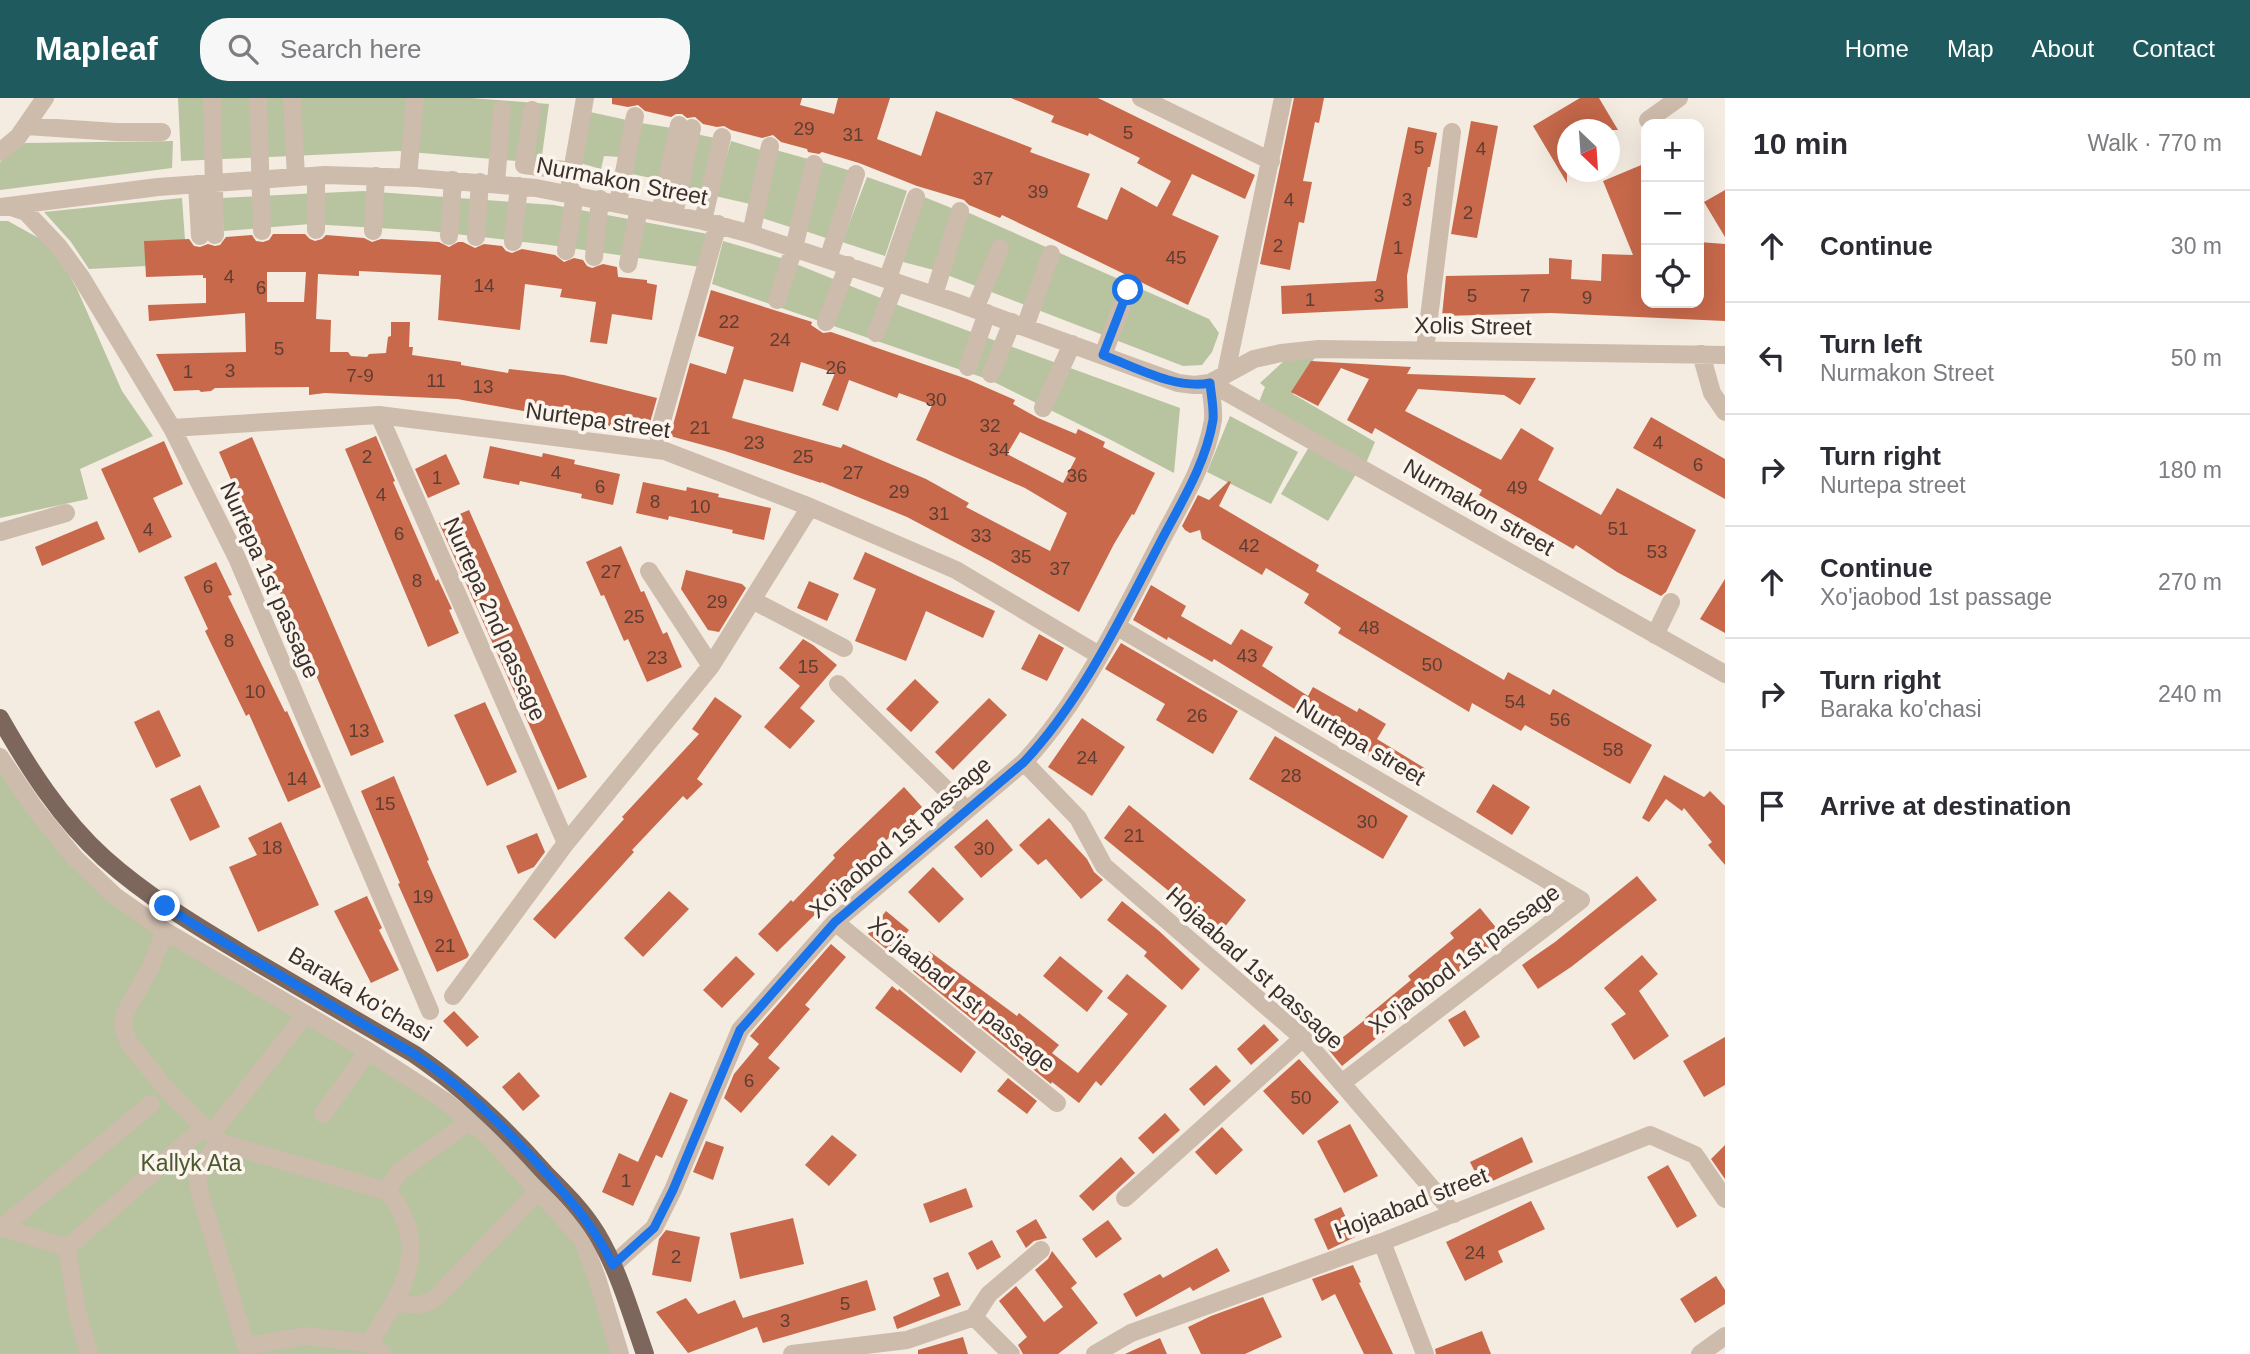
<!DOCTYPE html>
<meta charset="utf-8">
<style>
body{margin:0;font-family:Helvetica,sans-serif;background:#f7f7f7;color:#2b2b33}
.controls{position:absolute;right:21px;top:21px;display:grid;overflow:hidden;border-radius:14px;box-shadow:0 7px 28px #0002}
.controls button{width:63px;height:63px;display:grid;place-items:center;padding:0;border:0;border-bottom:2px solid #e1e1e2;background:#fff;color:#2b2b33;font:35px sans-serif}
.compass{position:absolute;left:1557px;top:21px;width:63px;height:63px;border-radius:50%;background:#fff;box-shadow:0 7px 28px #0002;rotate:155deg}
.stop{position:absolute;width:21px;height:21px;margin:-16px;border:5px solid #1a73e8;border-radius:50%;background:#fff}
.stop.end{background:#1a73e8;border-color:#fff;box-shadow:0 2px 7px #0008}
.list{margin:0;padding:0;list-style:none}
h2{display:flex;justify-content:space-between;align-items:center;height:91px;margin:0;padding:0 28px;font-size:30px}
h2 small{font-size:23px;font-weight:400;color:#7c7c81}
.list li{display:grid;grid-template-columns:46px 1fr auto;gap:21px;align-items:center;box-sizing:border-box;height:112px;padding:0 28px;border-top:2px solid #e1e1e2}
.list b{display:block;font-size:26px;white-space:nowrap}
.list p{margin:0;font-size:23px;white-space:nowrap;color:#7c7c81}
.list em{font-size:23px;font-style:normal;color:#7c7c81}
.icon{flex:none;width:38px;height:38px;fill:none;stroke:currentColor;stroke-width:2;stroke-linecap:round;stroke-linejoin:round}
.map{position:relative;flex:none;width:1725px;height:1256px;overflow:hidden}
header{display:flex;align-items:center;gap:42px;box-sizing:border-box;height:98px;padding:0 35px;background:#1f5a5e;color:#fff}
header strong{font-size:33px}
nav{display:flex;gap:38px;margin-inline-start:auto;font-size:24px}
.search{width:490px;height:63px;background:#f7f7f7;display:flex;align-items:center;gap:18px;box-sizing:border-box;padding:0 24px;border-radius:28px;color:#7c7c81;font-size:26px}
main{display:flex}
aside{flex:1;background:#fff}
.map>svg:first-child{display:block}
.green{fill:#b8c4a0}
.building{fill:#c8694b;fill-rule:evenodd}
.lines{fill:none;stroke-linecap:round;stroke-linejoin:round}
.minor{stroke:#cdbbac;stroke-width:18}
.major{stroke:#7d675c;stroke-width:18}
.route{stroke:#1a73e8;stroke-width:9}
.labels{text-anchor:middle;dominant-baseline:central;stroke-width:7;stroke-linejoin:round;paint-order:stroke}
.number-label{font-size:19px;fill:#5e3e33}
.street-label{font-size:23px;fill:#3b302b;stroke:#fbf5ee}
.park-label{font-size:23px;fill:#4a5a2e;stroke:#fbf5ee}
</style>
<header>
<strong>Mapleaf</strong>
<div class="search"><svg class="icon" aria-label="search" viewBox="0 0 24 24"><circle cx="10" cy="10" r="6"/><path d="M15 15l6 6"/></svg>Search here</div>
<nav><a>Home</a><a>Map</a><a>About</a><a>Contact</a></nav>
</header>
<main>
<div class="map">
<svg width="1725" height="1256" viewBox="0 0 1725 1256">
<rect width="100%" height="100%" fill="#f4ebe1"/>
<path class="green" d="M178,0H471L549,6L541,65L398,53L181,63Z
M590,14L627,22L620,59L604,58L601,71L580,65Z
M641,25L685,32L675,85L632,76Z
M696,36L715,40L704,94L685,89Z
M173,43L172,70L0,92V64L25,45Z
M731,43L764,53L750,106L715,98Z
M776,52L808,61L790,129L759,119Z
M822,64L851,73L829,141L802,132Z
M867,79L907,93L885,158L842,144Z
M363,93L554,107L708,136L700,169L550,147L429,133L310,126L224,133L221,100Z
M924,99L954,111L934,172L899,163Z
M182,100L185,142L145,143L146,168L89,171L71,144L44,114Z
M967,114L1209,221L1219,235L1212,254L1202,267L1183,268L942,175Z
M0,123H8L53,148L77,191L122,293L153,338L80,371L88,401L0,420Z
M723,143L781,160L903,209L1180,310L1174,375L1113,343L990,282L712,186Z
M1315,259L1293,296L1375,344L1366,365L1259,304L1265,289L1260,285L1286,261Z
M1230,318L1298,354L1271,406L1207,374Z
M1309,349L1356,376L1328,423L1281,396Z
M0,649L40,710L119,795L421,979L586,1141L628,1256H0Z"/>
<path class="building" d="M612,0H802L800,7L834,16L838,0H890L877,41L921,58L936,13L1032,50L1030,54L1090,76L1077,109L1107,122L1121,89L1157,109L1171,83L1137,65L1140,60L1089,35L1088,38L1051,24L1054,18L1011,0H1098L1255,77L1245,101L1192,76L1172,117L1219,138L1188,207L1044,137L1002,117L1000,120L969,107L964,102L917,88L859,65L822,54L819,56L808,54L807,51L781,44L773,37L762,40L731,32L724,28L717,29L703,26L695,19L687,20L682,16H676L671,19L645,13L638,7L628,9L612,6Z
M1294,0H1324L1319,25L1315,24L1303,83L1312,84L1304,125L1299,124L1290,172L1260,166Z
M1580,0H1599L1618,32H1567V85L1533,28Z
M1471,23L1498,28L1477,140L1451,136Z
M1408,29L1437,35L1430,69H1428L1407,178L1408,210L1282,216L1281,188L1376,183Z
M1646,65V205H1699V144L1725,146V223L1551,215L1442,218L1446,178L1549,176V160L1572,162L1571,181L1601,183L1602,156L1633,157L1603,83Z
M1725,92V139L1704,104Z
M273,136H305L310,141L315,143L322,141L326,137L364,140L372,144L381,141L439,144L449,149L458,144H463L475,150L484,146L502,148L506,153L512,155L522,151L555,157L564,164L574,160L583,162L587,168L592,170L603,166L617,169L618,179L647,182V185L657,187L652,222L612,216L607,246L590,244L596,204L560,199L562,191L525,186L520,232L438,222L441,177L359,173V178L318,176L316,221L331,222L330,254H348L351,258L367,259L369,256L386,255L388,239L391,238V224H410L409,249H413L412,257L461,264V267L508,275L509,271L564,277L657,300L647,335L457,301L325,295L309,297V289L215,290L211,293L201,294L199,292L174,293L156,256L246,254L245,215L149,223L148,207L206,205V180H203V177L146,179L144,143L189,141L194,148L200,149L208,146L215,148L220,147L226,139L252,137L256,143L263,144L269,142ZM267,174H306L304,204H267Z
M711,192L812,224L811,227L823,235L831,234L967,281L1015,302L1013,306L1038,320L1076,336L1078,331L1105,344L1103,349L1155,375L1134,417L1132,416L1114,446L1079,514L992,464L907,419L821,384V385L725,353L670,338L690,265L726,276L734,249L698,238ZM801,264L835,275L822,307L838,313L849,282L897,300L899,295L932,307L916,342L1025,390L1067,415L1050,453L966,409L969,405L926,381L843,346L841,350L732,320L744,281L793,294ZM1020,334L1076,360L1063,385L1007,356Z
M1311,263L1411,269L1407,276L1536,280L1520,307L1504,297L1418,291L1405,313L1501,362L1521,330L1554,350L1538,382L1601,417L1617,390L1696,432L1666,494L1661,498L1617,474L1576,447L1573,451L1479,397L1482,392L1375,330L1372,336L1347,322L1369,281L1341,270L1318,308L1291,294Z
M1651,319L1725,361V401L1633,350Z
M376,338L395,383L393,384L436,483L438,481L452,511L449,512L459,535L428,549L345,351Z
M252,339L384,644L351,658L219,354Z
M164,343L183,386L153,400L172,439L139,455L101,371Z
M490,348L542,359L543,355L575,362L574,366L620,376L613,407L581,400L582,396L520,383L519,387L483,380Z
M446,356L460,386L428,400L415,371Z
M1229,383L1231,384L1219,408L1319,467L1316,473L1504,582L1508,574L1550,597L1553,591L1652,647L1630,686L1525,627L1521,633L1472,605L1469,614L1338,535L1341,530L1304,505L1309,496L1266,470L1262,477L1202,441L1200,432L1190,435L1185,432L1182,428L1198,397L1209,402Z
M643,384L686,393L687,389L719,396L718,399L771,410L764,442L732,435L733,432L669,418L668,422L636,415Z
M469,412L587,679L558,692L439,425Z
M97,423L105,441L42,468L35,449Z
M621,448L641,494L644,493L663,536L667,534L682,569L647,584L628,541L624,543L604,497L601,498L586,464Z
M865,454L995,513L983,540L926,513L906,563L855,543L876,491L853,481Z
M216,464L232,497L228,498L285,614L287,613L321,689L288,704L249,616L246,618L205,533L208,531L184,479Z
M686,472L742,486L746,490L719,534L708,532L681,491Z
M1725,481V535L1700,521Z
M809,483L839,496L827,523L797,510Z
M1151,487L1186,508L1181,518L1231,547L1241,531L1273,549L1262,568L1308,598L1313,589L1357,614L1359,610L1386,626L1377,641L1426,671L1418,685L1340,642L1341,640L1214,561L1212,564L1168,539L1167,542L1133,522Z
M1039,536L1064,550L1047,583L1021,571Z
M803,541L813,547L837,567L800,610L815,623L790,651L764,629L800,588L779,570Z
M1121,545L1238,613L1213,656L1156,622L1165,606L1105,571Z
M915,581L939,604L911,634L886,611Z
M715,599L742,618L697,681L703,686L687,702L683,698L632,752L634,754L555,841L533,821L624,721L622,719L699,636L692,631Z
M989,600L1007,617L953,672L935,654Z
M485,604L517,674L487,688L454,617Z
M159,612L181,658L156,670L134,624Z
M1082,620L1125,649L1092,698L1048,669Z
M1275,638L1408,718L1383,761L1249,681Z
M1664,677L1704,699L1710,693L1725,708V767L1708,747L1712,744L1684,710L1682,713L1666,701L1649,724L1642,720Z
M394,678L429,762L427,763L469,857L467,860L437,874L398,786L400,785L361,693Z
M1493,686L1530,709L1512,737L1476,714Z
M200,687L220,729L190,743L170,701Z
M904,689L922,709L846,780L849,783L777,854L758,836L791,802L793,804L835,760L833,757Z
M1129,707L1246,802L1220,835L1104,740Z
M1049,720L1087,761L1094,774L1103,782L1081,801L1046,761L1038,767L1019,747Z
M987,721L1013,752L981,780L954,749Z
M281,724L319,807L258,834L229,769L257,757L248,740Z
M537,735L545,754L534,769L518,776L506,748Z
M933,769L964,801L939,825L908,794Z
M1637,778L1657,802L1571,869L1538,891L1522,867L1555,844Z
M669,793L689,811L643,859L624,840Z
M367,798L382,830L379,832L399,872L371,885L334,813Z
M1122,803L1159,833L1200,871L1182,892L1144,858L1147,854L1107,822Z
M1480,810L1503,838L1342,968L1328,951L1366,921L1365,920L1411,882L1408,878L1454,840L1450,835Z
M886,813L909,832L891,855L868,836Z
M831,846L846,859L805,907L810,911L768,960L780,970L741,1015L724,1000L734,976L759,946L750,938Z
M929,853L1017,918L1019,915L1059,947L1052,955L1078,975L1128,916L1107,900L1127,876L1167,908L1101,988L1096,983L1079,1005L1052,984L1051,986L913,873Z
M1642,857L1658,876L1639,893L1669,938L1634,962L1611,926L1626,916L1604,890Z
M736,858L755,876L722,910L703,892Z
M1060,858L1103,893L1087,914L1043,878Z
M892,888L898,893L899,891L976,954L961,975L875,910Z
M1465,912L1480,939L1464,949L1448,922Z
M454,913L479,939L467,949L443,923Z
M1264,926L1279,942L1251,967L1237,951Z
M1725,939V987L1704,999L1683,963Z
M1299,961L1339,1004L1303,1037L1263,993Z
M1216,967L1231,983L1204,1008L1189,991Z
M519,974L540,998L523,1013L502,989Z
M1008,980L1037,1003L1027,1016L997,993Z
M670,994L688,1002L662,1060L656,1057L633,1108L602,1094L619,1055L638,1064Z
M1165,1015L1180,1032L1153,1056L1138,1040Z
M1350,1026L1378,1078L1344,1095L1317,1043Z
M1222,1029L1243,1052L1216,1077L1195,1054Z
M832,1037L857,1057L829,1088L805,1067Z
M1522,1039L1533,1064L1482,1088L1470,1064Z
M706,1043L724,1049L713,1082L693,1074Z
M1725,1047V1081L1711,1061Z
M1121,1059L1135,1075L1093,1113L1079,1098Z
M1668,1067L1697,1118L1677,1130L1647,1079Z
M966,1090L973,1109L930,1125L923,1106Z
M1531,1103L1545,1131L1498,1153L1503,1164L1465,1183L1446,1144Z
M1341,1109L1355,1139L1328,1152L1314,1121Z
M793,1120L804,1166L740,1181L730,1135Z
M1036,1121L1047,1140L1034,1143L1026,1150L1016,1133Z
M1108,1122L1122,1141L1096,1160L1082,1141Z
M666,1132L700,1139L691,1184L652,1177L659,1141Z
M992,1142L1001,1159L977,1172L968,1155Z
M1217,1150L1230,1173L1193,1193L1190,1189L1136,1219L1123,1196L1160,1176L1163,1180Z
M1052,1153L1077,1185L1071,1190L1098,1225L1058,1256H1023L1018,1247L1027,1239L999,1203L1016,1188L1044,1224L1063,1209L1035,1172L1048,1161Z
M1353,1167L1361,1184L1359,1185L1393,1256H1364L1335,1196L1322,1203L1312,1181Z
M948,1174L961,1207L897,1231L893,1219L940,1198L933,1180Z
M1716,1178L1725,1192V1206L1695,1225L1680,1201Z
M867,1182L876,1212L763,1245L757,1229L688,1255L656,1214L686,1200L698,1216L735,1202L743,1220Z
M1263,1199L1282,1239L1245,1256H1201L1188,1229L1211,1218Z
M1482,1233L1491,1256H1436L1435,1251Z
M963,1239L968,1256H918V1252Z
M1160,1240L1167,1256H1125Z"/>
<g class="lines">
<path class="minor" d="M212,0L215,137
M258,0L262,133
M292,0L296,79
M1141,0L1271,63
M532,12L524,67L572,73
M1648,22L1679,0
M26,28L116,34H162
M0,54L18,39L45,0
M316,78V132
M408,79L415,0
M496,85L502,12
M570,85L585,0
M197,86L200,138
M618,105L635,18
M8,108L26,114L59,149L81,179L172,330L237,460L430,913
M0,109L158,89L325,77L417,80L536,90L703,123L751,136L952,203L1178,285L1194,287L1210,285L1725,576
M660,114L679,27
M674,117L692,30
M703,123L722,39
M373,133L376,78
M751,136L770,48
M449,138L453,82
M476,139L480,84
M513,144L519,88
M566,153L575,96
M594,159L600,101
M828,161L856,76
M628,166L639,110
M888,180L916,99
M934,197L960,113
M777,202L794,150L814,66
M975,211L1000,150
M826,224L848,167
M1025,229L1051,156
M876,235L896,184
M1425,252L1452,34
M1701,256L1712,295L1725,314
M1103,257L1128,192
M968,269L987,215
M1226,275L1283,0
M991,276L1012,224
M1210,285L1254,261L1281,255L1319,251L1725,257
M1043,310L1072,246
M379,317L566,745
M172,330L379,317L665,353L810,409L956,472L1099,557
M658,337L718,126
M0,434L66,415
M649,473L711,568
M752,502L844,550
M1116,528L1581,802L1343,984
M1655,537L1671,504
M838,586L967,712
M0,659L36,712L75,760L115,798L165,833L368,953L445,1003L488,1038L582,1141L597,1180L620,1256
M1024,664L1078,720L1104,768L1303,940L1454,1116
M835,824L1057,1005
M165,833L150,870L124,917L123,930L129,945L167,992L219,1044L386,1093C395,1100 399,1109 404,1120C424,1167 393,1207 369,1245L383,1256
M453,898L566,745L711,568L810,409
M323,1016L368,953
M211,1036L306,916
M219,1044L197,1073L199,1092L246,1248L305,1238L369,1245
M386,1093L400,1073L470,1023
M1125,1100L1303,940
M2,1129L67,1150
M0,1131L151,1006
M1382,1144L1425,1256
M613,1167L654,1130L673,1092L740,932L835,824L1024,664C1082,601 1121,520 1161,443C1181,405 1206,365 1213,322C1214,310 1211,296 1210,285
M395,1205L419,1207L435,1201L537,1094
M974,1219L989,1196L1041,1152
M974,1219L1011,1256
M89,1256L77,1213L67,1150L204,1029
M792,1256L907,1242L974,1219
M1095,1256L1131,1235L1382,1144L1650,1037L1695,1057L1725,1101
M1700,1256L1725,1238"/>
<path class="major" d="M0,620C29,671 61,721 104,760C151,802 205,833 258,865C310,895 362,926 414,956C464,990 505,1030 545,1075C564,1094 583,1113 597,1136C619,1173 631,1216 645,1256"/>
</g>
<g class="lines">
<path class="route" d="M165,808L198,829L414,956C462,988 501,1026 539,1067C568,1099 594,1128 613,1167L654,1130L673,1092L740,932L835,824L1024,664C1083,601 1121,519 1161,443C1181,405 1206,365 1213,322C1214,310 1211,296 1210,285C1176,292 1135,269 1103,257L1128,192"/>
</g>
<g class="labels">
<g class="number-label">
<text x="804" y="30">29</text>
<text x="1128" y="34">5</text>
<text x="853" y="36">31</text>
<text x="1419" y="49">5</text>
<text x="1481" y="50">4</text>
<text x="983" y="80">37</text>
<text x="1038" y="93">39</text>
<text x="1289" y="101">4</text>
<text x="1407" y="101">3</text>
<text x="1468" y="114">2</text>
<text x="1278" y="147">2</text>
<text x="1398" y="149">1</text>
<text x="1176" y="159">45</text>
<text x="229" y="178">4</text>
<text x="484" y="187">14</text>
<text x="261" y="189">6</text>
<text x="1379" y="197">3</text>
<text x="1472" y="197">5</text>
<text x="1525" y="197">7</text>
<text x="1587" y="199">9</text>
<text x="1310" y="201">1</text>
<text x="729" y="223">22</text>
<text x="780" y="241">24</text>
<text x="279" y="250">5</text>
<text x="836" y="269">26</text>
<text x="230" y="272">3</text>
<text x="188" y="273">1</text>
<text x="360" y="277">7-9</text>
<text x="436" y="282">11</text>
<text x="483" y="288">13</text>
<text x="936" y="301">30</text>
<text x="990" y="327">32</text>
<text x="700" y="329">21</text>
<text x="754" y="344">23</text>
<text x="1658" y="344">4</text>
<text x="999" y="351">34</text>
<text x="367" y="358">2</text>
<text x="803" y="358">25</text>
<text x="1698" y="366">6</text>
<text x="556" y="374">4</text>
<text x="853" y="374">27</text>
<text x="1077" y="377">36</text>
<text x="437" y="379">1</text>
<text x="600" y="388">6</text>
<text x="1517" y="389">49</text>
<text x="899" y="393">29</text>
<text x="381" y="396">4</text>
<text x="655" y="403">8</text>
<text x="700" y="408">10</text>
<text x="939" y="415">31</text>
<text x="1618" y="430">51</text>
<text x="148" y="431">4</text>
<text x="399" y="435">6</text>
<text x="981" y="437">33</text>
<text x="1249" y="447">42</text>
<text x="1657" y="453">53</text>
<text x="1021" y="458">35</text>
<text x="1060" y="470">37</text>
<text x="611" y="473">27</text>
<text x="417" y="482">8</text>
<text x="208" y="488">6</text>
<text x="717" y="503">29</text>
<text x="634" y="518">25</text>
<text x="1369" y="529">48</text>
<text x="229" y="542">8</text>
<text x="1247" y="557">43</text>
<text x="657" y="559">23</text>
<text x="1432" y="566">50</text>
<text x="808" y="568">15</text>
<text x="255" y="593">10</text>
<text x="1515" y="603">54</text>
<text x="1197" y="617">26</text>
<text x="1560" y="621">56</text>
<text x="359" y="632">13</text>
<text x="1613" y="651">58</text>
<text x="1087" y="659">24</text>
<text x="1291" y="677">28</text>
<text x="297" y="680">14</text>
<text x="385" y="705">15</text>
<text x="1367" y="723">30</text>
<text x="1134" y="737">21</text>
<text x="272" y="749">18</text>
<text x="984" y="750">30</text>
<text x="423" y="798">19</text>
<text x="445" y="847">21</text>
<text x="749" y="982">6</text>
<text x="1301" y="999">50</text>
<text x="626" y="1082">1</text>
<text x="1475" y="1154">24</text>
<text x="676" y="1158">2</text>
<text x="845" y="1205">5</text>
<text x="785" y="1222">3</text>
</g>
<g class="street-label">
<text transform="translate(622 83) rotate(11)">Nurmakon Street</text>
<text transform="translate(1473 228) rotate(1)">Xolis Street</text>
<text transform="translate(598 322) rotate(8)">Nurtepa street</text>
<text transform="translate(1479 409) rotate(30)">Nurmakon street</text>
<text transform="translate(270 482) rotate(66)">Nurtepa 1st passage</text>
<text transform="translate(495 521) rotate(66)">Nurtepa 2nd passage</text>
<text transform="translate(1361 644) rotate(31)">Nurtepa street</text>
<text transform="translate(900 739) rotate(-41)">Xo'jaobod 1st passage</text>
<text transform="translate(1464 861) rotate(-37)">Xo'jaobod 1st passage</text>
<text transform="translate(1255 870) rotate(42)">Hojaabad 1st passage</text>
<text transform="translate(360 896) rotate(31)">Baraka ko'chasi</text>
<text transform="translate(962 896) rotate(39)">Xo'jaаbаd 1st passage</text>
<text transform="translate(1411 1105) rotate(-21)">Hojaabad street</text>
</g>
<g class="park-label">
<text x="191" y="1065">Kallyk Ata</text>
</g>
</g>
</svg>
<div class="controls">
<button>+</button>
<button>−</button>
<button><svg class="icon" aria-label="locate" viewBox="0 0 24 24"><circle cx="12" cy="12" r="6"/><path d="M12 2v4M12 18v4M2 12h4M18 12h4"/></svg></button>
</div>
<svg class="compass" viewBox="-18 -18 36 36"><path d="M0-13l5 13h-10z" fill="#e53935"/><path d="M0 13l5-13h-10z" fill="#7c7c81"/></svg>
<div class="stop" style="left:1128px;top:192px"></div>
<div class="stop end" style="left:165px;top:808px"></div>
</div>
<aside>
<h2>10 min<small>Walk · 770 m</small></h2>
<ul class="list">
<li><svg class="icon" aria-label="ahead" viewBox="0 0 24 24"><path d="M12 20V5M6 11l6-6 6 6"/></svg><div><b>Continue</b></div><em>30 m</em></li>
<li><svg class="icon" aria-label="left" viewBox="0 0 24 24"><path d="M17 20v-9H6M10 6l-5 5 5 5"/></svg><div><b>Turn left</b><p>Nurmakon Street</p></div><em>50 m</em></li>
<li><svg class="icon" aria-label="right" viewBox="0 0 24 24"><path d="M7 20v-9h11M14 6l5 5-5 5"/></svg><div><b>Turn right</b><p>Nurtepa street</p></div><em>180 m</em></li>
<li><svg class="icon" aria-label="ahead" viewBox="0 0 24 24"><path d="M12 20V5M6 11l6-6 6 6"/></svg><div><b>Continue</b><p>Xo'jaobod 1st passage</p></div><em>270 m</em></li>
<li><svg class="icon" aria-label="right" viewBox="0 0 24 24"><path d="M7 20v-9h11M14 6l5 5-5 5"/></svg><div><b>Turn right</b><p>Baraka ko'chasi</p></div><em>240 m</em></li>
<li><svg class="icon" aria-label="arrive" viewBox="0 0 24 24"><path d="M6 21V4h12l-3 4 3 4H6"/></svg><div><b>Arrive at destination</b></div></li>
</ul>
</aside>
</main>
